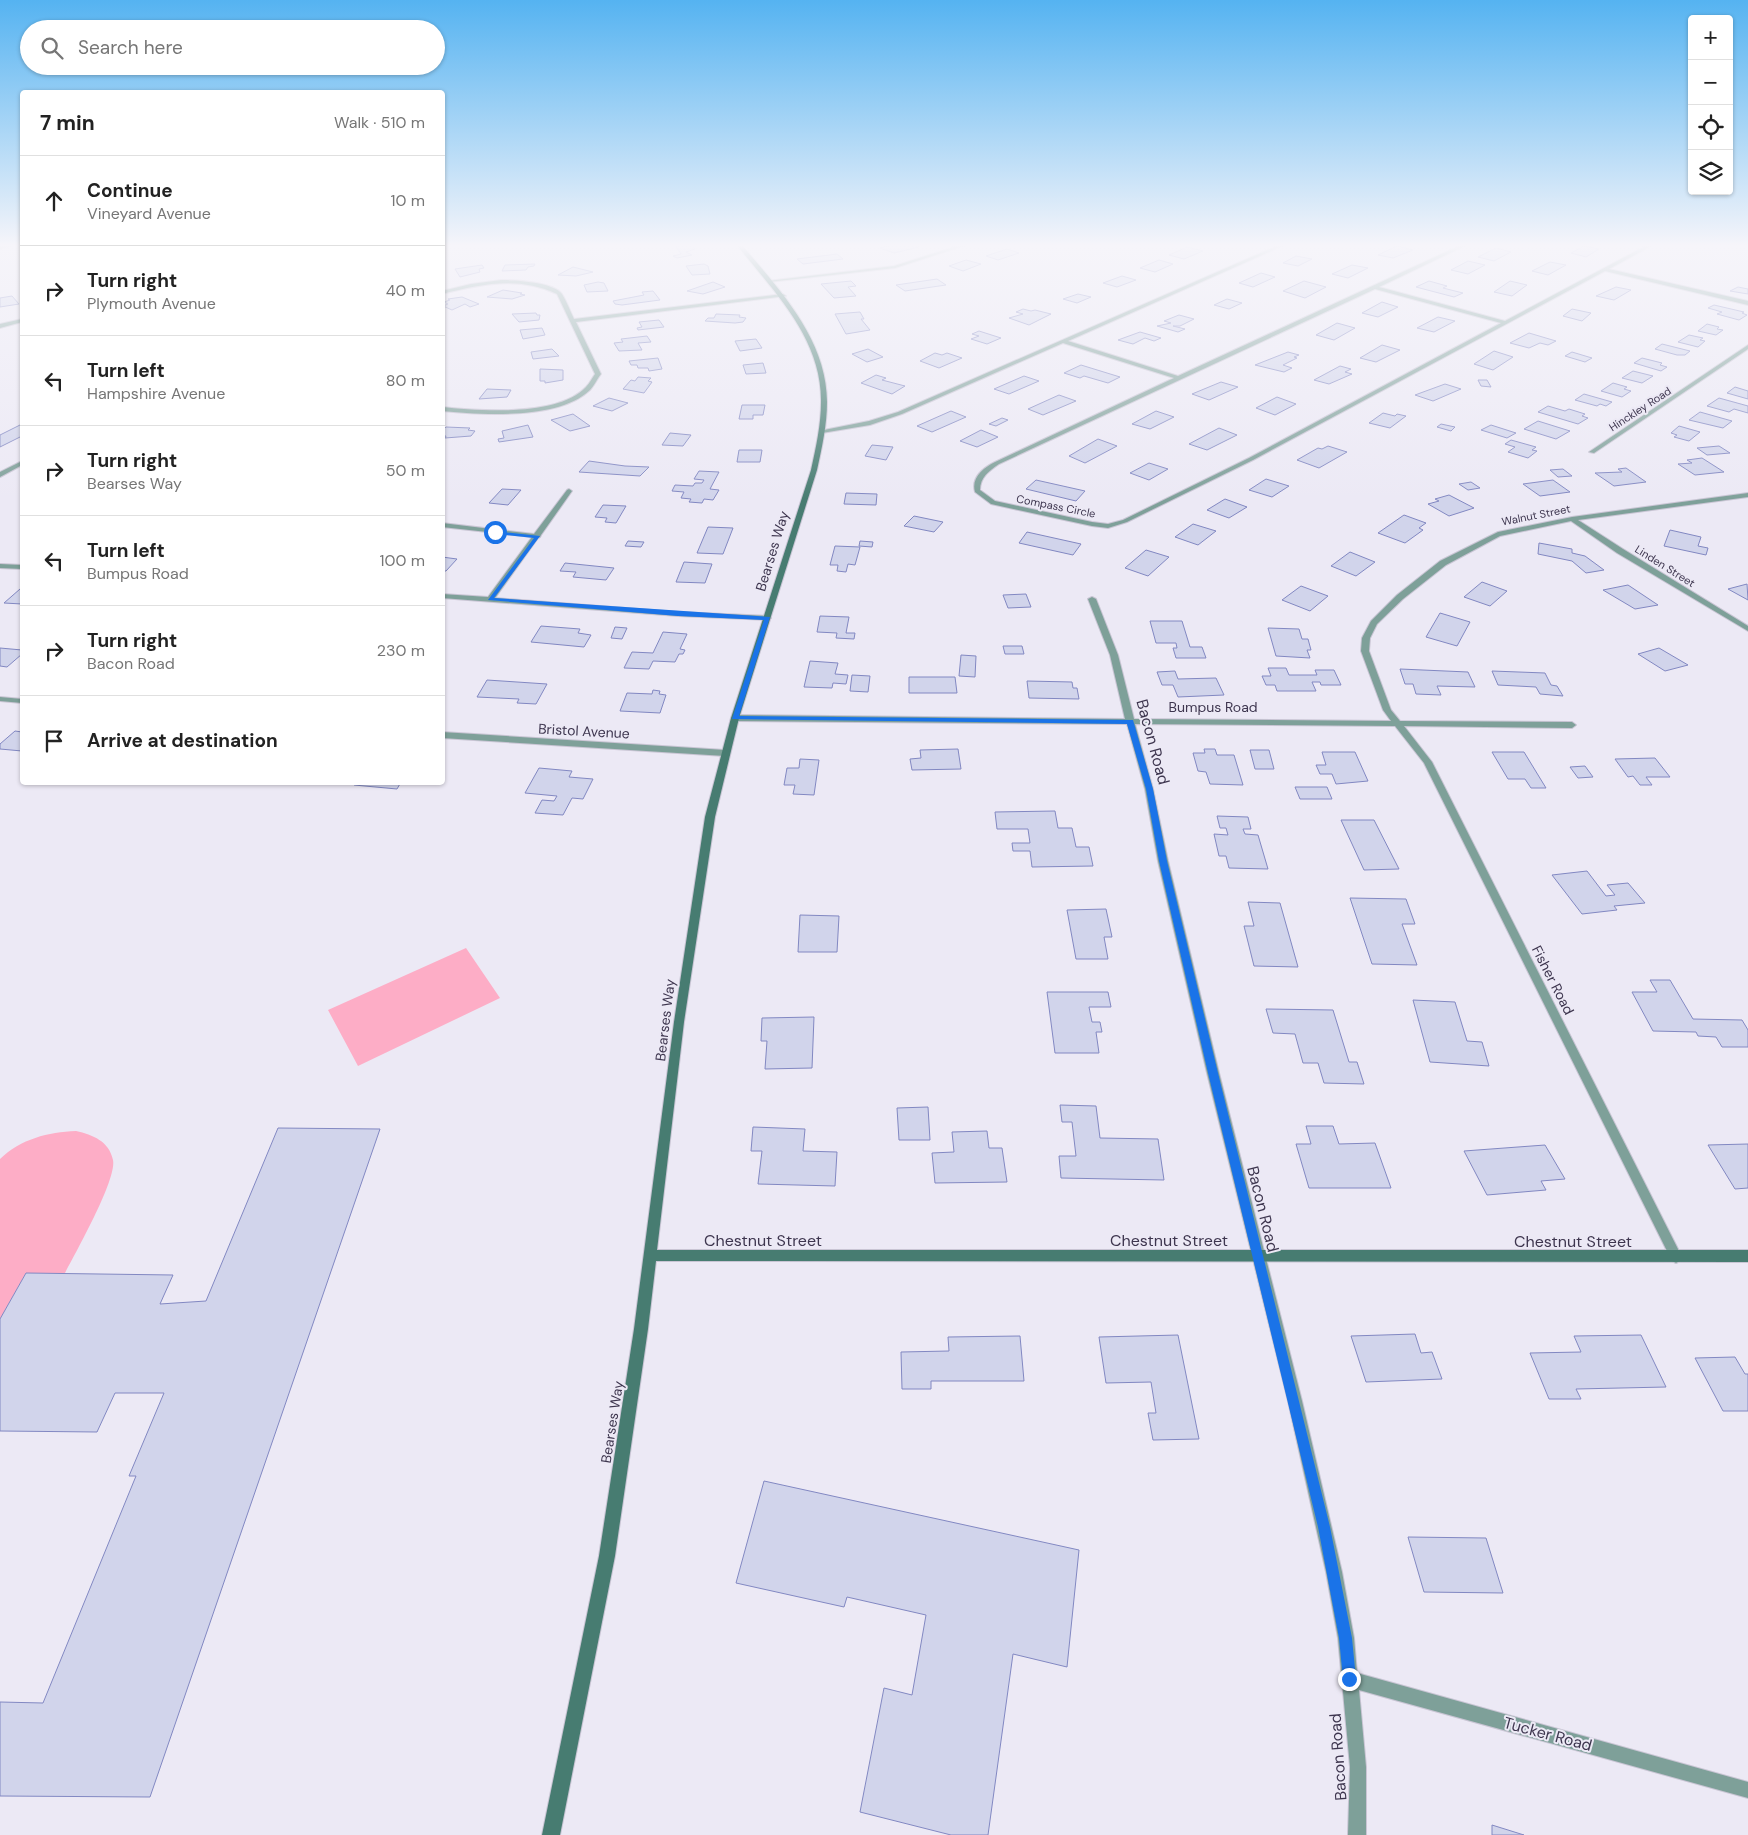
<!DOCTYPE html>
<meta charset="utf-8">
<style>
body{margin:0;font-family:"DM Sans",sans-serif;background:#f6f6f6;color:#222}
.controls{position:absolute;right:15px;top:15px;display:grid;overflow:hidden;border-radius:5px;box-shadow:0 1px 4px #0004}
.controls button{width:45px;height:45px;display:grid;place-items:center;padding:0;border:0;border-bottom:1px solid #e0e0e0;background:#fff;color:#222;font:25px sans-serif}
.stop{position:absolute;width:15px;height:15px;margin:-11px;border:4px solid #1a73e8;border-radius:50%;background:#fff}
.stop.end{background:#1a73e8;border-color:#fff;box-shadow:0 1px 5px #0008}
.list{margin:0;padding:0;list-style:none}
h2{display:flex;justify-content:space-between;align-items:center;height:65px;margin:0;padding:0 20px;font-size:21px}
h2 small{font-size:16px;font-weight:400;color:#767676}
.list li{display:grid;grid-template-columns:32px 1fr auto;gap:15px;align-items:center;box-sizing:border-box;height:90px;padding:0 20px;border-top:1px solid #e0e0e0}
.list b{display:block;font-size:19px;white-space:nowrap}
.list p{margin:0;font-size:16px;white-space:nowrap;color:#767676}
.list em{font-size:16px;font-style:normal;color:#767676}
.icon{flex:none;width:28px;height:28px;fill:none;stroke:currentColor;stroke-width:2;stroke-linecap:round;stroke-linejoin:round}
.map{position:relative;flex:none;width:1748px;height:1835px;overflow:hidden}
.search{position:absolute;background:#fff;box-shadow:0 1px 4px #0004;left:20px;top:20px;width:425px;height:55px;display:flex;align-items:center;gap:12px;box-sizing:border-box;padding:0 18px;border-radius:28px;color:#767676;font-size:19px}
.panel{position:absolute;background:#fff;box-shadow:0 1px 4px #0004;left:20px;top:90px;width:425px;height:695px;border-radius:5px}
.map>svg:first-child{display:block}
.green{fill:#fdadc6}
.building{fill:#d1d4eb;stroke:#8288c2}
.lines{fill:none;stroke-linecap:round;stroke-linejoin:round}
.street-casing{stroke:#c9c5d4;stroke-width:2}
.secondary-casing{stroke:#c9c5d4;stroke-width:2}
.street{fill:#7ea099;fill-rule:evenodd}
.secondary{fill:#477c71;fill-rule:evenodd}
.route{fill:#1a73e8}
.labels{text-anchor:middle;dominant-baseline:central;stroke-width:4;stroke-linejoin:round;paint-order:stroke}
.far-street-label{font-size:11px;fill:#3e364f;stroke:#ece9f5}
.street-label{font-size:14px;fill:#3e364f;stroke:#ece9f5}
.near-street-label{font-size:16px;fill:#3e364f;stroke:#ece9f5}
</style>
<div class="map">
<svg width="1748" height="1835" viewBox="0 0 1748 1835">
<rect width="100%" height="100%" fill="#ece9f5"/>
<path class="green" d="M466,948L500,998L358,1066L328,1010Z
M76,1131C93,1135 109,1141 113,1160C117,1179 76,1252 65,1273H26L0,1319V1159C21,1139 48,1132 76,1131Z"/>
<path class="building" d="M692,244L695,249L686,252L692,255L677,258L673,256L681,254L675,245Z
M895,244H915L919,247L894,253L880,248Z
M1397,246L1413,250L1393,258L1378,255Z
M1584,246L1599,249L1586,257L1571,253Z
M1187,247L1203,251L1184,259L1169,255Z
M1496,248L1511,252L1494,261L1478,257Z
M1007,249L1019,253L998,260L986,256Z
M837,254L843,259L803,264L797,259Z
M1296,256L1312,259L1298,266L1283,263Z
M966,260L981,264L963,271L949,266Z
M1159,260L1173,264L1155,272L1140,268Z
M1468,261L1485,265L1468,274L1451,270Z
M1550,262L1566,265L1548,275L1532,271Z
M535,264L534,266L528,267L526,270L502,271L505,265Z
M704,264L708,266L710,274L692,275L686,266Z
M482,265L484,268L479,269L480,272L460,277L455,269Z
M1352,265L1368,268L1348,278L1332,274Z
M573,267L593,272L576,276L558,275Z
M1261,273L1275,277L1253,287L1239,283Z
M1122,276L1136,280L1117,287L1103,283Z
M937,279L946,285L905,291L896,285Z
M851,281L856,286L848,287L856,296L834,298L821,284Z
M1304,281L1326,287L1305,298L1283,291Z
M1429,281L1447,286L1443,288L1463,293L1454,297L1416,287Z
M1510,281L1527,285L1512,296L1494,292Z
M598,282L604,283L608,291L587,292L584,285Z
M713,282L725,287L703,294L687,291Z
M1616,287L1631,290L1614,300L1596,296Z
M1738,287L1748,289V294L1730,291Z
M503,290L522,293L520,294L525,295L512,299L487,297Z
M653,291L660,300L622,305L615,304L613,301L644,295L642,292Z
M1078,294L1091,297L1077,303L1063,299Z
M12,296L19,304L0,307V298Z
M462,297L479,304L470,307L465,304L452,310L443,306L448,304L444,302L450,300L448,299Z
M1227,299L1242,303L1229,309L1214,305Z
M1382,302L1398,307L1378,317L1362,313Z
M1714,305L1744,312L1742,313L1747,315L1739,320L1717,314L1722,312L1708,308Z
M1023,309L1031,311L1035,310L1051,314L1029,325L1009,318L1023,314L1016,312Z
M1572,309L1591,313L1582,321L1563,316Z
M860,312L864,319H861L870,330L846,334L835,314Z
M536,313L537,315H540L539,320L519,322L512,314Z
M716,314L740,315L739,317L746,318L743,322L735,323L705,321L708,318H714Z
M1179,315L1194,319L1180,326H1173L1185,329L1178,332L1157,326L1171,323L1164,321Z
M1438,317L1455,321L1434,332L1417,328Z
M659,320L664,327L638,330L637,328L642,327L639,322Z
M1337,323L1355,328L1334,340L1316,335Z
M1707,324L1719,327L1717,329L1723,330L1716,335L1698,331Z
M542,328L545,335L523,339L520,330Z
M979,331L1001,338L987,344L971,339L979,336L972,334Z
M1140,332L1161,338L1154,341L1145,338L1133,344L1118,340Z
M1529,333L1556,341L1548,345L1540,343L1529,348L1510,343Z
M1689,335L1703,338L1700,340L1705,341L1698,347L1678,342Z
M647,336L651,342L638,343L642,350L619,351L614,343L623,342L621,339Z
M756,339L762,348L740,351L735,341Z
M1662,344L1690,351L1685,355H1677L1655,349Z
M1382,345L1400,350L1376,362L1360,358Z
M552,349L559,356L533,359L531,352Z
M868,349L883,357L867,362L852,354Z
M1494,351L1513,357L1493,370L1474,364Z
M1288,352L1299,355L1294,357L1297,358L1283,365L1292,368L1284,372L1255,365Z
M1572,352L1592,358L1585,362L1565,356Z
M935,353L942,355L947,353L962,358L939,368L920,361Z
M658,358L662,369L649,371L648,368H638L637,365H631L629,361Z
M1642,358L1662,363L1660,365L1667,367L1661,371L1634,363Z
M763,363L766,373L746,374L743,365Z
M1081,365L1120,377L1108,383L1084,376L1080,378L1064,373Z
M1340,366L1351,369L1345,372L1352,374L1329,384L1314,380Z
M540,369L563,370V380L545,383V381H540Z
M1633,371L1653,376L1642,383L1622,378Z
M876,375L886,378L882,380L905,386L892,394L861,383Z
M1024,376L1039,381L1009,394L994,389Z
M638,377L651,378L648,381L652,382L644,393L623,389L631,380L635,381Z
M1478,380H1487L1491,387L1481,386Z
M1221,382L1238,387L1209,400L1192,394Z
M1613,383L1627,387L1624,389L1631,391L1622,397L1601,391Z
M1445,384L1461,389L1433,401L1415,395Z
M1735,387L1748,391V399L1727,393Z
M487,389L511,390L507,397L479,399Z
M1584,394L1612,402L1606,406L1600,404L1597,406L1575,400Z
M1059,395L1076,401L1043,415L1028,409Z
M1277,397L1296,404L1275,415L1256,408Z
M609,398L628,403L612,411L593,406Z
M1719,398L1748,406V413L1734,409L1729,412L1707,406Z
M742,405H765L763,415H753V419H739Z
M1548,406L1565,411L1569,409L1585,414L1582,416L1588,418L1578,424L1538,412Z
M951,411L966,417L932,432L917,426Z
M1156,411L1174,417L1150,429L1132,424Z
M1700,412L1732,421L1723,428L1689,420Z
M1383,413L1395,416L1397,414L1406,416L1390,428L1369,423Z
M573,414L590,426L570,431L551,420Z
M1002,418L1008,420L996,426L989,424Z
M1538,421L1570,431L1556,439L1524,429Z
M22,424V436L0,447V435Z
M1441,424L1455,427L1451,431L1437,427Z
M528,425L533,437L499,442L498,439L504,438L502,431Z
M1491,425L1516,433L1507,438L1481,430Z
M1679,426L1700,432L1689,441L1674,437L1677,435L1671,433Z
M446,427L470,428L468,430L475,431L471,436L445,438L446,436H442V431Z
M1219,428L1237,435L1207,450L1189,444Z
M981,430L998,437L977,447L960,441Z
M670,433L691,435L683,446L662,445Z
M1098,439L1117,446L1085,463L1069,456Z
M1511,440L1536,447L1532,450L1537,451L1528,458L1508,452L1515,447L1505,444Z
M872,445L893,447L886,460L865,456Z
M1328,446L1347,452L1319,468L1297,460L1318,448L1322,449Z
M1719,446L1730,453L1707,455L1697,448Z
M739,450H762L760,462H737Z
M1702,458L1724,472L1695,475L1678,464L1692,463L1687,460Z
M589,461L625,466L649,467L640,476L579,472Z
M1149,463L1168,469L1149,480L1130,473Z
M1626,468L1646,482L1614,486L1595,473L1622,472L1618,469Z
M1563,469L1572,476L1558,477L1550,470Z
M699,471L719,472L710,489L719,490L713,500L704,499L702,503L689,502L691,499L681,498L684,492L672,491L675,485L693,486L695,483H702L704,480L694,479Z
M1266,479L1289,486L1272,497L1249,490Z
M1036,480L1085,491L1076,501L1026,489Z
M1553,480L1570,492L1540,496L1523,484Z
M1471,482L1480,488L1468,490L1459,484Z
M502,489L521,490L508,505L489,503Z
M846,493L877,494L876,505L844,504Z
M1449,495L1474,508L1449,516L1428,504L1439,501L1435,499Z
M1225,499L1247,507L1229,518L1207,510Z
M603,505L626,506L616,523L605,522L607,518L595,517Z
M1404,515L1426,523L1419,528L1423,530L1405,543L1378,533Z
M914,516L943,522L934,532L904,526Z
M1193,524L1216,531L1198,545L1175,537Z
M708,527L733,528L723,554L697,553Z
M1670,530L1701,537L1698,546L1708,548L1706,555L1664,546Z
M1027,532L1081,544L1073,555L1019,543Z
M628,541L644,542L641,547L625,546Z
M860,541L873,542L872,547L859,546Z
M1539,543L1572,549V553L1585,556L1604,570L1586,573L1572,561L1538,554Z
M835,546L860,547L855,565L848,564L846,572L837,571L838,565H830Z
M1146,550L1169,557L1148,576L1125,568Z
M1350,552L1375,562L1356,576L1331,566Z
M442,557L457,559L446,571H442Z
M684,562L712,564L705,583L676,582Z
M565,563L614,568L606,580L573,577L576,572L560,571Z
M1482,582L1507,591L1490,606L1464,597Z
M1747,584L1748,600L1728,589Z
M1628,585L1658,605L1635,609L1603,590Z
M1301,586L1328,596L1310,611L1282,600Z
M20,589H22V604L4,603Z
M1026,594L1031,607L1008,608L1003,595Z
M1440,613L1470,622L1457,646L1426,637Z
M820,616L849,617L846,633H855L854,639L836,638L837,633L817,632Z
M1150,621H1182L1190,647H1202L1206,658H1176L1173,648H1177L1176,643H1156Z
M541,626L580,629L578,633L591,635L584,647L531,642Z
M615,627L627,628L622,639L611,638Z
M1268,628L1299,629L1302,639H1308L1311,650H1307L1310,658L1276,656Z
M663,632L687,634L680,649L685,650L683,654H679L675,662L653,661L649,669L624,668L632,652L653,653Z
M1003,646H1022L1024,654H1005Z
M0,648L22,650V654L7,667L0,666Z
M1659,648L1688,665L1665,671L1638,654Z
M961,655L976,656L975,677L959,676Z
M810,661L838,663L835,674L848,675L846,684L833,683L832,688L804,687Z
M1268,668H1286L1289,675H1317L1315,670H1334L1341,685H1321L1320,682H1312L1316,691H1277L1275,685H1266L1262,676H1271Z
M1400,669L1468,672L1475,687L1437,686L1441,695L1416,694L1413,684H1405Z
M1175,671L1178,679L1216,678L1224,695L1178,697L1173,685H1162L1157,672Z
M1492,671L1545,673L1551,685L1557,686L1563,696L1540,694L1536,687L1498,685Z
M852,675L870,676L868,692L850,691Z
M909,677H955L957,693H909Z
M487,680L547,684L536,704L517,703L519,699L477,697Z
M1027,681L1072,682L1073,688H1077L1079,699L1029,698Z
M653,690L660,691L659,694L666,695L660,713L620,711L627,693L652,694Z
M15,731L22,732V751L0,749V744Z
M958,749L961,769L912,770L910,759L921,758L920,750Z
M1204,749H1215L1217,755H1234L1243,785L1210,784L1206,772L1198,771L1193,753H1205Z
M1250,750H1269L1274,769H1255Z
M1322,752H1355L1368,781L1336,784L1332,774H1320L1316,765H1326Z
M1492,752H1524L1546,788H1531L1525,779H1508Z
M1655,758L1670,777H1646L1652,785H1640L1633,776L1628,777L1615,759Z
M800,759L819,760L814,795L793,794L795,785H784L787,768H799Z
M1585,766L1593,777L1578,778L1570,767Z
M539,768L572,771L569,777L593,779L583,799L572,798L563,815L535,813L542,800L554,801L557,796L525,793Z
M356,782H401L397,789L354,785Z
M1295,787H1327L1332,799H1300Z
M1055,811L1058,828H1072L1076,847H1089L1093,866L1032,867L1030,851H1013L1012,843H1030L1028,829H997L995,812Z
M1217,816L1248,817L1251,829H1243L1245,834L1258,835L1268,869L1229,868L1226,856H1219L1214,834L1228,835L1226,828H1220Z
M1341,820H1374L1399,869L1364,870Z
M1587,871L1606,896L1615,895L1607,885L1628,883L1645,903L1614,906L1617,910L1582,914L1552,875Z
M1350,898L1406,899L1415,924H1402L1417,965L1372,964Z
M1248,902L1280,903L1298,967L1254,966L1244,926H1254Z
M1106,909L1112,937H1104L1108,959H1076L1067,910Z
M800,915L839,916L837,952H798Z
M1650,980H1670L1693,1019L1742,1020L1748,1030V1047H1722L1716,1037L1698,1036L1696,1032L1653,1031L1632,992H1657Z
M1047,992H1108L1111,1007H1089L1092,1022H1100L1102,1032H1096L1099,1053H1055Z
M1413,1000L1455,1002L1467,1041L1482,1042L1489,1066L1430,1062Z
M1266,1009L1333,1010L1349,1062H1357L1364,1084L1324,1083L1318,1063H1303L1295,1034L1273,1033Z
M814,1017L812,1068L765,1069L767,1041H761L762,1018Z
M1060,1105L1096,1106L1100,1138L1158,1139L1164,1180L1061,1178L1059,1156H1076L1072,1122H1062Z
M928,1107L930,1140H899L897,1108Z
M1306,1126H1333L1339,1144L1375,1143L1391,1188H1309L1296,1144H1311Z
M753,1127L805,1129L803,1151L837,1152L835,1186L758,1184L762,1151H751Z
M278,1128L380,1129L150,1797L0,1796V1702L43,1703L136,1476H129L164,1393H115L97,1432L0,1431V1319L26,1273L173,1275L160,1304L206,1301Z
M987,1131L989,1148H1002L1007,1182L935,1183L932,1153L954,1152L952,1132Z
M1748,1144V1188L1735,1189L1708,1145Z
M1545,1145L1565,1179L1541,1181L1546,1190L1487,1195L1464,1151Z
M1415,1334L1421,1353L1432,1352L1442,1379L1366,1382L1351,1336Z
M1178,1335L1199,1439L1153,1440L1148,1413H1156L1151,1382L1106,1383L1099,1337Z
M1641,1335L1666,1387L1576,1389L1581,1399H1549L1530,1353L1581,1352L1574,1336Z
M1020,1336L1024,1381H931V1389H902L901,1352L949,1351L948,1337Z
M1735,1357L1745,1374H1748V1411H1723L1695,1358Z
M764,1481L1079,1550L1067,1667L1013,1654L988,1835H951L860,1812L884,1688L912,1695L926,1615L847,1597L844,1607L736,1583Z
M1408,1537L1486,1538L1503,1593L1424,1592Z
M1492,1825L1524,1835H1492Z"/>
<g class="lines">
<defs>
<path id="street" d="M11,244H19L0,249V247Z
M963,244H970L895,268L769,282L767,281L894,266Z
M1281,244H1287L1068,341L1178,376L1463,244H1469L1379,287L1505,321L1649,244H1655L1609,269L1748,301V305L1605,271L1253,460L1127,522L1108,528L1092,526L991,504L975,492C971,478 983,468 995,462L1174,378L1063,343L902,414L870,425L822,433L819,431L869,421L898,412ZM1375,289L1501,323L1249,458L1123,520L1108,524L1092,522L995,501L980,490C980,477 989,471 999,464Z
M501,280C515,280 554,282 562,294C567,302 570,311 574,319L783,294L786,296L576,322L601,374C597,379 594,386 590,390C559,420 482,415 442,411V407C480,411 558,417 586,387C590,383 592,378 595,374L557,294C518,276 482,284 442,294V291L471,284Z
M22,319V322L0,328V324Z
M1748,345V349L1594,453L1589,452Z
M22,461V465L0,477V472Z
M569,489L572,491L541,535L540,537L538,538L495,598L678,612L767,616L771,618L767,620L678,616L442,598V594L488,597L532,537L442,527V523L534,534L567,490Z
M1748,493V497L1578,520L1623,549L1748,626V631L1617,553L1571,521L1500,536L1446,565L1403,599L1377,624L1370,638L1369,651L1391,710L1400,721L1572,722L1576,725L1572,728L1404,726L1432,762L1680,1253L1682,1257L1680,1261L1676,1263L1672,1261L1424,763L1395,726L1135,724L1153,789L1168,861L1219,1073L1302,1401L1342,1572L1354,1638L1357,1673L1748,1782V1798L1359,1690L1366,1767V1835H1348L1350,1767L1338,1638L1326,1572L1288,1401L1207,1073L1158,861L1145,789L1127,724L735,721L731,718L735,715L1125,719L1110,655L1088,599L1092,597L1096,599L1118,655L1134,719L1391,721L1383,710L1361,651L1362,638L1371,621L1397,595L1440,561L1498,532L1572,517Z
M0,564L22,565V569L0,568Z
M0,697L22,699V703L0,701Z
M442,732L725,750L729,753L725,756L442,738Z"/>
<path id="secondary" d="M736,244H741C779,289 827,339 827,402C827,425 822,447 817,470L739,718L715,817L684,1022L657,1250H1748V1262L656,1261L648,1329L615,1556L560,1835H542L599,1556L634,1329L674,1022L705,817L731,718L811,470C816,447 821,425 821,402C822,338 773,291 736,244Z"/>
</defs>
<use href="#street" class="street-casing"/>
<use href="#secondary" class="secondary-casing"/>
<use href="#street" class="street"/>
<use href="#secondary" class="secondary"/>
</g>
<linearGradient id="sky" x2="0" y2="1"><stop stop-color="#55b3f1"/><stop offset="0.49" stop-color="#f6f5fa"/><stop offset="1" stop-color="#f6f5fa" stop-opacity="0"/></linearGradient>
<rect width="1748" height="501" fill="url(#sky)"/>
<path class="route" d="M493,531L540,536L494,598L770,617L739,716L1133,720L1153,789L1167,861L1218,1073L1330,1527L1352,1638L1356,1679L1354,1683L1349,1685L1345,1683L1343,1679L1339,1638L1318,1527L1208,1073L1159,861L1146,789L1127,724L732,719L764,620L678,616L488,600L534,538L495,534Z"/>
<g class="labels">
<g class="far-street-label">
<text transform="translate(1640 409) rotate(-33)">Hinckley Road</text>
<text transform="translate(1056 506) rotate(11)">Compass Circle</text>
<text transform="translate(1536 515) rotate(-11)">Walnut Street</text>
<text transform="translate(1665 566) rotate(32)">Linden Street</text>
</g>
<g class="street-label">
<text transform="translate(772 551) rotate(-73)">Bearses Way</text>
<text x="1213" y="707">Bumpus Road</text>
<text transform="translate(584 731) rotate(3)">Bristol Avenue</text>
<text transform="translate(1553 980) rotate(63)">Fisher Road</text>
<text transform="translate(665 1020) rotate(-83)">Bearses Way</text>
<text transform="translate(612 1422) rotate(-81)">Bearses Way</text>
</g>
<g class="near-street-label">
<text transform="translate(1153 742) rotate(75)">Bacon Road</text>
<text transform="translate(1263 1209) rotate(76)">Bacon Road</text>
<text x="763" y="1240">Chestnut Street</text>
<text x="1169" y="1240">Chestnut Street</text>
<text x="1573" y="1241">Chestnut Street</text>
<text transform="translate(1548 1734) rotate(15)">Tucker Road</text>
<text transform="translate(1338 1757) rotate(-94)">Bacon Road</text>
</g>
</g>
</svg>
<div class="controls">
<button>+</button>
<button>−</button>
<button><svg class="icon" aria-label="locate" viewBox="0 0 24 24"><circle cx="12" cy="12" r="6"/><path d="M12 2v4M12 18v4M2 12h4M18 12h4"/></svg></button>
<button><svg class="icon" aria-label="layers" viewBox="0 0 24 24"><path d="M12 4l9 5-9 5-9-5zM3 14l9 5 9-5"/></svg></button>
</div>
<div class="stop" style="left:495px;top:532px"></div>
<div class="stop end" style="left:1349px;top:1679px"></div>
<div class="search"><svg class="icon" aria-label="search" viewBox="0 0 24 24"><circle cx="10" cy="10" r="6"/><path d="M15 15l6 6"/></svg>Search here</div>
<section class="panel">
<h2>7 min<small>Walk · 510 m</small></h2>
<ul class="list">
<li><svg class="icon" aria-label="ahead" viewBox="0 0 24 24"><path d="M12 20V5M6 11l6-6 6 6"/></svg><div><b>Continue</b><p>Vineyard Avenue</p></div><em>10 m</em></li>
<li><svg class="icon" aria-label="right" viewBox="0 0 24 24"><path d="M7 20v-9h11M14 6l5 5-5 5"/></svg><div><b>Turn right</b><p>Plymouth Avenue</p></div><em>40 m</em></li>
<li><svg class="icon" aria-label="left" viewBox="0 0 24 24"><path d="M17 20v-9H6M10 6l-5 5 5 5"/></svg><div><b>Turn left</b><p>Hampshire Avenue</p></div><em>80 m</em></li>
<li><svg class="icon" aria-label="right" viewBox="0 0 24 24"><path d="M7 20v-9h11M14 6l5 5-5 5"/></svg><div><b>Turn right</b><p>Bearses Way</p></div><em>50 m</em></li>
<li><svg class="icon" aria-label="left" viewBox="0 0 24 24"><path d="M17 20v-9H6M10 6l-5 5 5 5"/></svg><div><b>Turn left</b><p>Bumpus Road</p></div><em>100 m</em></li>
<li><svg class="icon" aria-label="right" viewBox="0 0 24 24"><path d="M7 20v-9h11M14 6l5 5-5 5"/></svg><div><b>Turn right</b><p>Bacon Road</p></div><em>230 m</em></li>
<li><svg class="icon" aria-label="arrive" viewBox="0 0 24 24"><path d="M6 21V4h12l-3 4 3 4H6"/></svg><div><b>Arrive at destination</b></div></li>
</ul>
</section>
</div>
